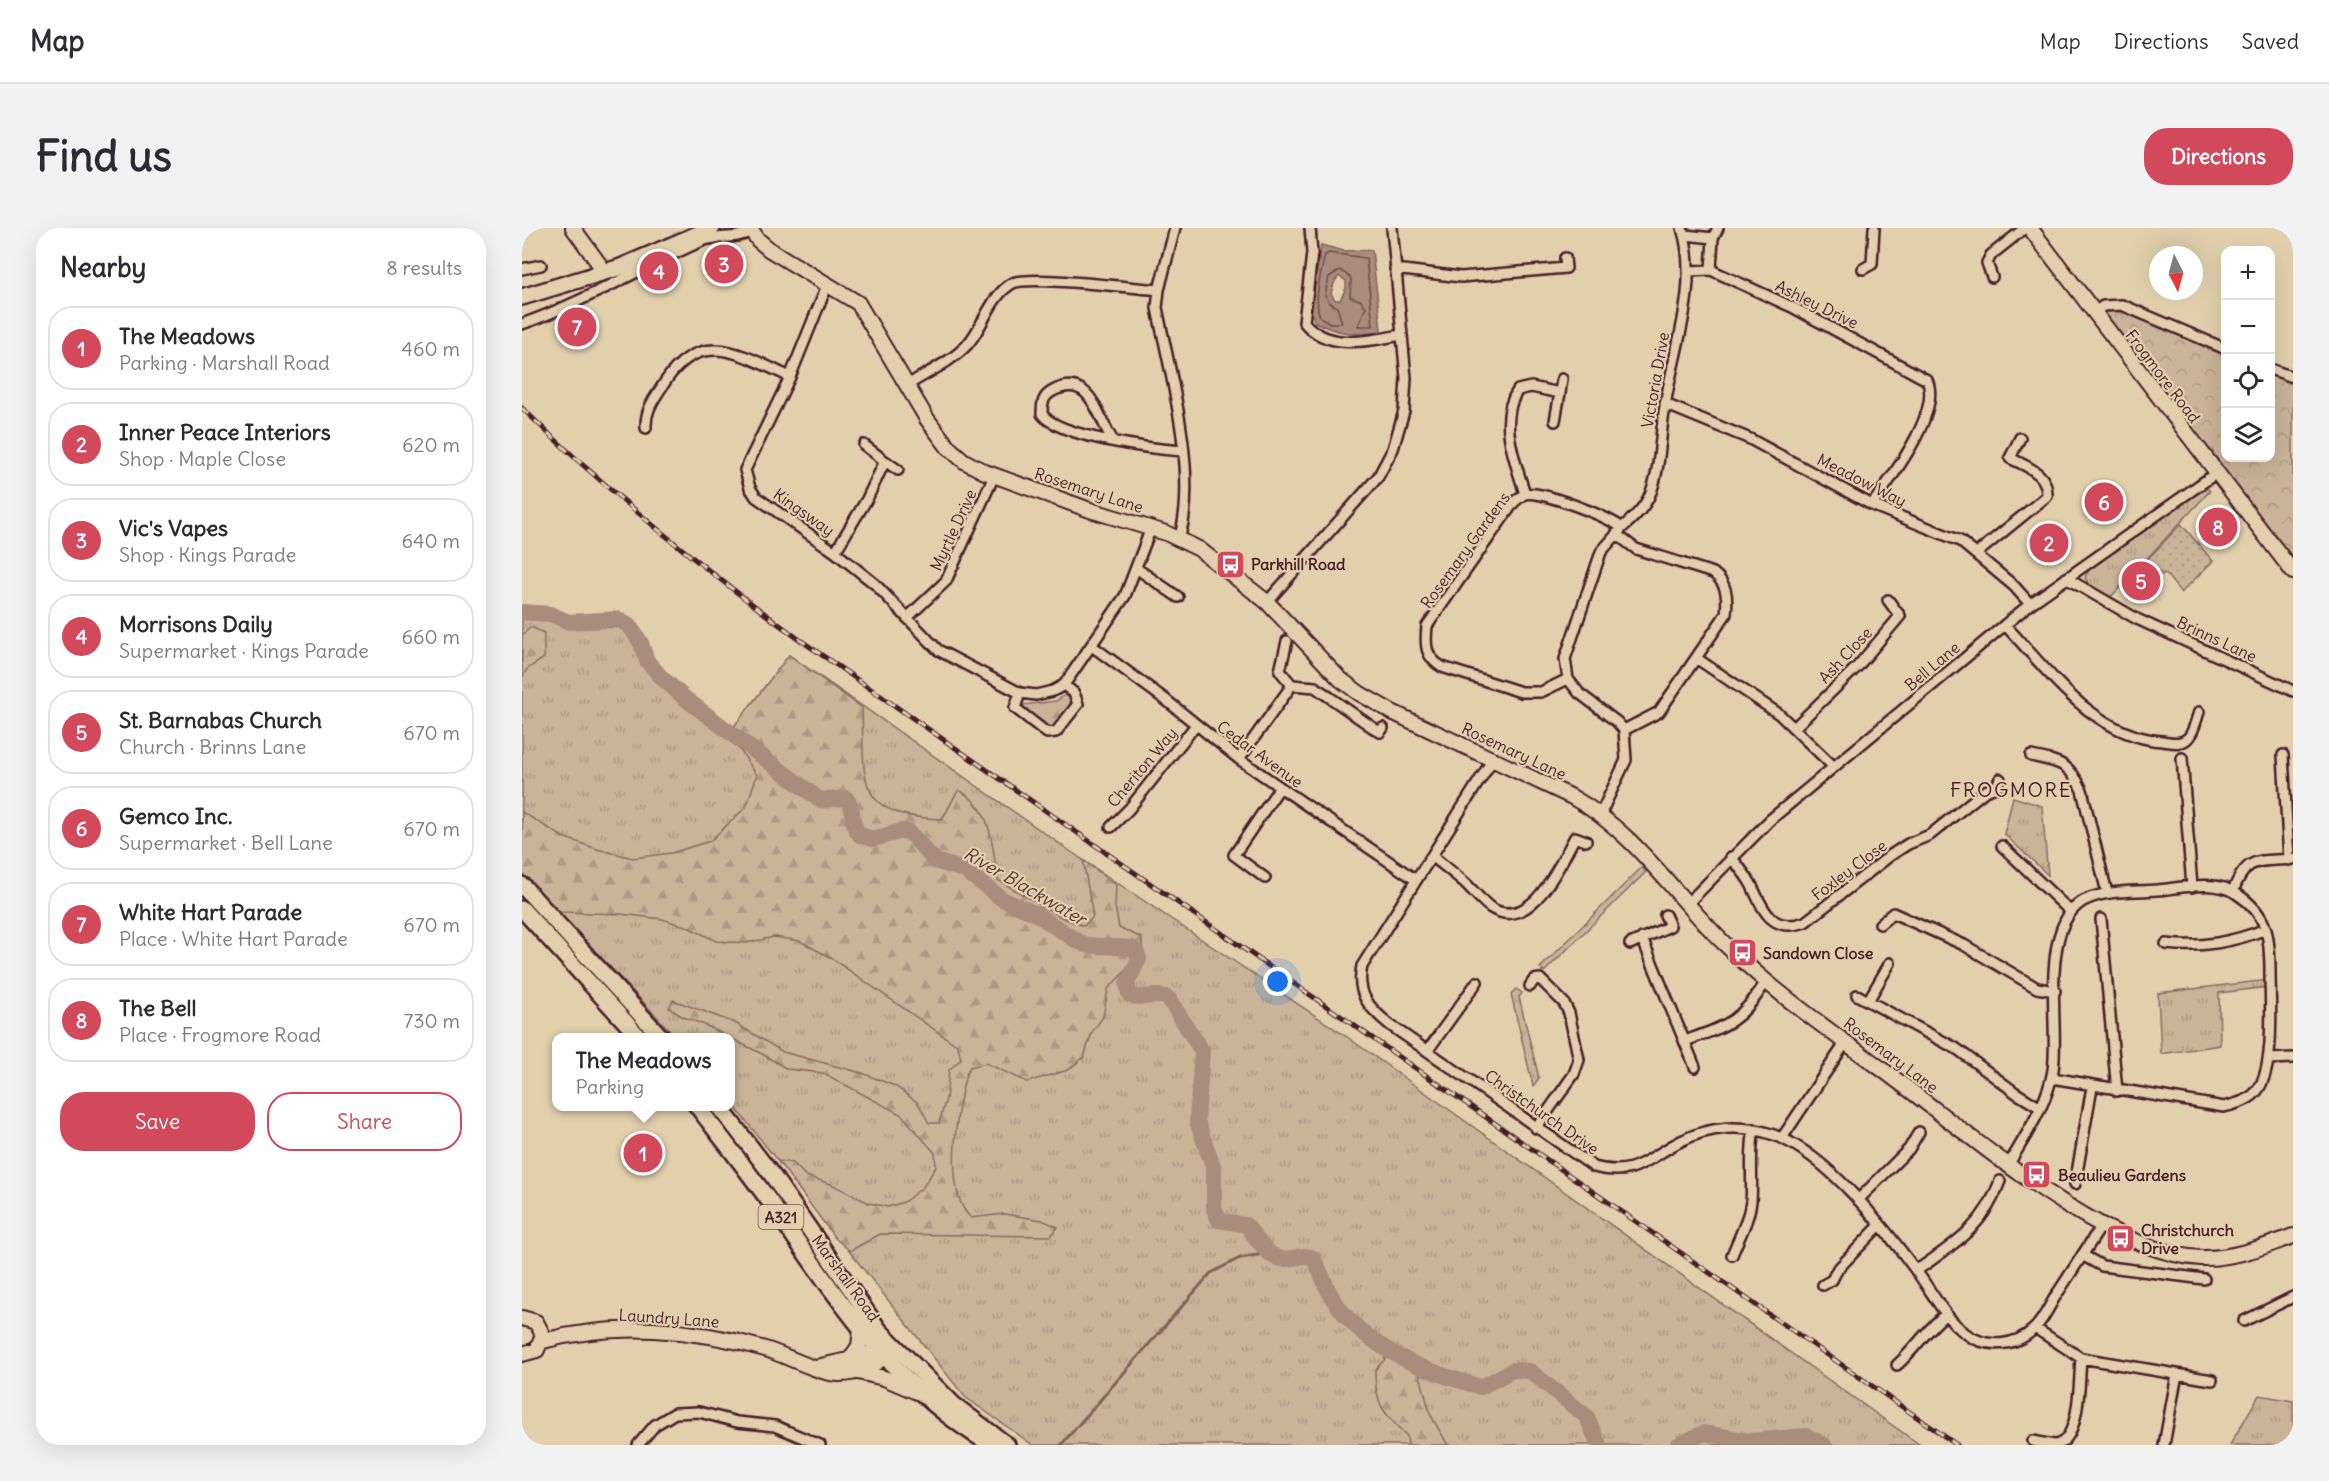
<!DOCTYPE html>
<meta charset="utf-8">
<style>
body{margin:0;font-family:Delius,sans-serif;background:#f2f2f3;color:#2b2b33}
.controls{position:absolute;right:18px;top:18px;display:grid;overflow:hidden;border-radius:12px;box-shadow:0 6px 24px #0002}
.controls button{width:54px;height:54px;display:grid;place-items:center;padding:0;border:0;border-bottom:2px solid #e1e1e2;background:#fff;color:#2b2b33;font:30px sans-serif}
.compass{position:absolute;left:1627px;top:18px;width:54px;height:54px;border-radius:50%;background:#fff;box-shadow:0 6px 24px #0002;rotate:174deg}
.you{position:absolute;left:756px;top:754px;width:21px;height:21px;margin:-15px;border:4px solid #fff;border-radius:50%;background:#1a73e8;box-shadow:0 0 0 9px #1a73e833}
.badge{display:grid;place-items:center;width:39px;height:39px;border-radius:50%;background:#d1495b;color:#fff;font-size:20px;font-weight:700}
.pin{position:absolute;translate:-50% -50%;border:3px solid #fff;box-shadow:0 2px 6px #0006}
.popup{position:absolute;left:30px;top:805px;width:183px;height:78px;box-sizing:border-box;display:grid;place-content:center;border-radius:12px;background:#fff;filter:drop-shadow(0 2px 4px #0005);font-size:20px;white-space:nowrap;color:#7c7c81}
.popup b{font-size:22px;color:#2b2b33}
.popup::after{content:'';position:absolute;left:50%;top:100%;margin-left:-12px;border:12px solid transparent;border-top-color:#fff}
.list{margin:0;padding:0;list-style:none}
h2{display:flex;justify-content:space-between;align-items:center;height:78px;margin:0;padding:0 24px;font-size:26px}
h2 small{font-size:20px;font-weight:400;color:#7c7c81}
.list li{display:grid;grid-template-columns:39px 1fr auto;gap:18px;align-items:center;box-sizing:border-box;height:84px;margin:0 12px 12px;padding:0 12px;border:2px solid #e1e1e2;border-radius:24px}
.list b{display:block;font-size:22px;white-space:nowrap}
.list p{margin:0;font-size:20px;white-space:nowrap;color:#7c7c81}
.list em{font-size:20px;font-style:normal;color:#7c7c81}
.actions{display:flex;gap:12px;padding:18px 24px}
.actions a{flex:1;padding:14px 0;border:2px solid #d1495b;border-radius:24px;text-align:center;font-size:21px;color:#d1495b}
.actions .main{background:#d1495b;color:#fff}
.icon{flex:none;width:33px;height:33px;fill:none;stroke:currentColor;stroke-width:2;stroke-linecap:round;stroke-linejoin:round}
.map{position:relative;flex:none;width:1771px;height:1217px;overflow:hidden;border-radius:24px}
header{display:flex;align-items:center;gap:36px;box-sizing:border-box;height:84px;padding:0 30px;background:#fff;border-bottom:2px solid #e1e1e2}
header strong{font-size:28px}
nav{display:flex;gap:33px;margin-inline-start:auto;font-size:21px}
.intro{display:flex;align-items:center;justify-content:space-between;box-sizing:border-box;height:144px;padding:0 36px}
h1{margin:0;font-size:42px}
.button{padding:15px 27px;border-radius:24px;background:#d1495b;color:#fff;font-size:21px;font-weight:700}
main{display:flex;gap:36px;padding:0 36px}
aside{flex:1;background:#fff;border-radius:24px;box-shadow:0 6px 24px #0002}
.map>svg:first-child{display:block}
.grass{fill:url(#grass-tufts);stroke:#8a6a62;stroke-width:1.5}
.forest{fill:url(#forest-firs);stroke:#8a6a62;stroke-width:1.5}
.park{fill:url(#park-crowns);stroke:#8a6a62;stroke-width:1.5}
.garden{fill:url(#garden-dots);stroke:#8a6a62;stroke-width:1.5}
.water{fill:#a88c7b;stroke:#82605b;stroke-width:1.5;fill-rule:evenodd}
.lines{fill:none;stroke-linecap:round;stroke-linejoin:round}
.shore{stroke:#704b4b;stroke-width:1.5}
.stream{stroke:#82605b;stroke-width:3}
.river{stroke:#a88c7b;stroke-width:16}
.street-casing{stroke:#4a1f2b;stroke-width:14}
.secondary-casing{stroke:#4a1f2b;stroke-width:18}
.primary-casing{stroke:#4a1f2b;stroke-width:20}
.street{stroke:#e2d0ad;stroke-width:9}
.secondary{stroke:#e2d0ad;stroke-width:14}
.primary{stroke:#e2d0ad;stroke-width:15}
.rail-casing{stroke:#4a1f2b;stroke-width:5}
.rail{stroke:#e2d0ad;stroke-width:3;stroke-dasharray:9;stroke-linecap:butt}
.labels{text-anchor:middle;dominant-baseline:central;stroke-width:4.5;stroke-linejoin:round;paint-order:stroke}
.shield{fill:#e2d0ad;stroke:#785452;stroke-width:1.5}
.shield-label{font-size:15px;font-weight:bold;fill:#4a1f2b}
.street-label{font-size:16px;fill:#4a1f2b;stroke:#e2d0ad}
.poi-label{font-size:16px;font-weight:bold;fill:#4a1f2b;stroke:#e2d0ad;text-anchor:start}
.water-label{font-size:18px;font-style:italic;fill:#5d353b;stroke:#e2d0ad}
.quarter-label{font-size:20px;letter-spacing:1.5px;fill:#4a1f2b;stroke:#e2d0ad}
</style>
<header>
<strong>Map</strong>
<nav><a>Map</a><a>Directions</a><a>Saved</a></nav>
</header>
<div class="intro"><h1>Find us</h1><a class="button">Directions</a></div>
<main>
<aside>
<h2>Nearby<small>8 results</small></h2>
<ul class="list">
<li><span class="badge">1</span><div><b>The Meadows</b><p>Parking · Marshall Road</p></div><em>460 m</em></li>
<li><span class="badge">2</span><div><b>Inner Peace Interiors</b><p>Shop · Maple Close</p></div><em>620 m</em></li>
<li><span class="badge">3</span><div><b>Vic's Vapes</b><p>Shop · Kings Parade</p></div><em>640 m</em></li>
<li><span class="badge">4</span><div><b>Morrisons Daily</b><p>Supermarket · Kings Parade</p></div><em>660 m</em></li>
<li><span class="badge">5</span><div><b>St. Barnabas Church</b><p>Church · Brinns Lane</p></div><em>670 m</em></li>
<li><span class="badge">6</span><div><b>Gemco Inc.</b><p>Supermarket · Bell Lane</p></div><em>670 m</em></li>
<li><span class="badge">7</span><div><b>White Hart Parade</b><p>Place · White Hart Parade</p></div><em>670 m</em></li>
<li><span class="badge">8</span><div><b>The Bell</b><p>Place · Frogmore Road</p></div><em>730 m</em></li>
</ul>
<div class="actions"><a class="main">Save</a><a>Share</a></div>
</aside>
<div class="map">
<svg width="1771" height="1217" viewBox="0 0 1771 1217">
<defs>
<pattern id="grass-tufts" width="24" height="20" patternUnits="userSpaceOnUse" patternTransform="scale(1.5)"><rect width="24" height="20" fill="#c9b498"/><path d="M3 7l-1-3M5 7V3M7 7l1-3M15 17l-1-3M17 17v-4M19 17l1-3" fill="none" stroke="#ae9a83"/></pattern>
<pattern id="forest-firs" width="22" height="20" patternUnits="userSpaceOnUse" patternTransform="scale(1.5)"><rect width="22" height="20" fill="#c9b498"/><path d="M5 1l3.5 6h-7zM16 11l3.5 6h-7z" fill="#ae9a83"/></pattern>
<pattern id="park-crowns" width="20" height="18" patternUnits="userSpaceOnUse" patternTransform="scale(1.5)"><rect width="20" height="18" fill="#c9b498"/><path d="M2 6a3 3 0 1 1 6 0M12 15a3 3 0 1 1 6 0" fill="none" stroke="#ae9a83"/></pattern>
<pattern id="garden-dots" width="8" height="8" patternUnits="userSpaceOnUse" patternTransform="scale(1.5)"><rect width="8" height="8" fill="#c9b498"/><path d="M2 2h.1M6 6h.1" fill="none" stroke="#ae9a83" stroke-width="1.8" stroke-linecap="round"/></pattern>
</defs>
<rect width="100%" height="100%" fill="#e2d0ad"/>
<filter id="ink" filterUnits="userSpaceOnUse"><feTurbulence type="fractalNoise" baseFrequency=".0167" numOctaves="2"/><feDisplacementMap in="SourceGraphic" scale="12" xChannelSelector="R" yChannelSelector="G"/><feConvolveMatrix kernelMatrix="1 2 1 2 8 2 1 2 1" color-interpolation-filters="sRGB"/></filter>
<g filter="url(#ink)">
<path class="grass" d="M1685,260L1688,263L1587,371L1568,359L1563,349L1567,342L1658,276Z
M8,389L30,392L46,400L96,399L103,403L114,418L120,436L138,455L204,509L267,427L561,632L828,811L1398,1217H511L443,1169L208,873V810L154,809L0,645V390Z
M1491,569L1520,578L1526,647L1482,606Z
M1120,639L1124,644L1022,744L1018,740Z
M1746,752V759L1697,765L1698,817L1639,826L1636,765Z
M994,761L1000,765L997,769L1017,850L1011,858L989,766Z
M1737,1167L1771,1173V1217H1708Z"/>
<path class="forest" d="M9,399L22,405V430L5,441L0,450V407Z
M267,427L340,480C343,551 330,588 419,591C428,582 429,571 437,562C472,581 469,616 476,652L539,689L562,698L571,689L561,632L594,657L593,678L597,700L620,710V725L586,761L581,789L570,804L562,829L546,842L505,854L464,835L448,839L444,846C435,880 421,965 449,990L482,986L520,992L536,999L529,1008L358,1006L328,1023L313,1010L256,933L271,935L284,948L309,956L347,975L366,979L382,974L401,959L414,939L413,925L380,887L301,845L265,841L242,827L183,797L161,789L147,780L151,772L213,795L261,824L340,845L373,858L396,875L407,895H417L424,871L427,842L439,831L436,818L309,730L278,713L252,709L224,715L194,713L164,698L140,691L99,686L37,684L0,645V584L41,609L75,621L111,630L149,625L188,613L224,579L235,547L218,522L204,509Z
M543,467L553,474L534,499L526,501L500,481V477L534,473Z
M859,1112L895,1135L908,1186L926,1217H886L885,1208C861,1185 853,1176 853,1142L863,1131Z"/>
<path class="park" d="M1591,81L1610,83L1703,124L1704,230H1748L1749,146L1771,154V330L1579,85Z"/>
<path class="garden" d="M1659,296L1691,333L1659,365L1643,345L1640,347L1625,332Z"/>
<path class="water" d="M799,17L822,23L850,22L859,102C838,110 812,104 793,94L789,83ZM817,48L824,53V60L818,72H813L809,65L813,53Z"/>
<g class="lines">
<path class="shore" d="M807,25L844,30L851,98H836L844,79L838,72L828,69L829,50L818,42L807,49L803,67L807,74L815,79L820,95H808L798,89C791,72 799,45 803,27Z"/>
<path class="stream" d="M539,1217L689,1045L718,1030L747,1025"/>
<path class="river" d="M0,384L28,386L47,394L96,391L107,397L119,415L125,433L140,450L165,472L298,572L324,570C334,581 327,596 338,607L351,611L380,603L387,604L413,633L442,642L480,671L514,686L555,713L564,717L609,720L614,723L617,731L605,755L607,766C620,774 634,763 647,771L680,823L675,893L692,941V981L697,992L724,997C734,1009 746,1032 763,1031C774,1031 781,1025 791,1030C799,1043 803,1058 811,1071C844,1122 905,1144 959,1159L991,1142L1008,1143L1065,1189L1077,1217
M1156,1217L1182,1205L1227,1213L1285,1208L1302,1217"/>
<defs>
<path id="street" d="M788,0L790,25L782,94C805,123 847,113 879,107
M1163,7L1191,10
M0,41L19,37
M873,41L939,49L1044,40L1043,30
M1341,41L1350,36L1352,0
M1189,42L1191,10L1196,0
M1166,43L1189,42L1272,80L1405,152C1420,184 1369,250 1350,277
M1470,49L1465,35L1469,27L1503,0
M306,55L268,149L223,242L228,260L234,269L313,324L353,356L416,422L498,465L514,467L531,463L542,457L603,368L629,300
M637,62L653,0
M1573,84L1581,78L1600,77L1704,121
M0,96C63,74 120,39 180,13C196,7 215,12 229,3
M1748,141L1771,149
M384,158C404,145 429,134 445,117C461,100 469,66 491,55C509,47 611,60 637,62L635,80C648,144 677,249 657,311
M1038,165L1040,151
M1143,176L1228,211L1350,277L1438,313L1492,358L1508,376
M124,200C123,181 133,170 143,154C179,99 220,127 268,149
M590,211C575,188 569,144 531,163C521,168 520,175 520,186C536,209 631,221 661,223
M363,233L376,242
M1003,266C994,235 975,192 996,162L1009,159L1038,165L1033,193
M1100,300C1112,289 1123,280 1129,264C1139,238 1138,205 1143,178C1152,120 1178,58 1160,0
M1094,306L1114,321L1191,345C1205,355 1206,369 1204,386L1137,484L1102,502
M313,324L345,271L363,233L342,217
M1455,325L1525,268C1526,245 1507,240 1488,230L1498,210
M614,340L656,369
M1544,350L1615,391L1771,463
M745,374L856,249L871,221L882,183L884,150L870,0
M385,390L424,353L472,248
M1483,397C1527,443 1571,508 1640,513C1649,514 1659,517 1666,510C1672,504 1674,492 1677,484
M765,413L758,443L770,457
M570,418L644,472L717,531L894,652
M1174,430L1257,486L1312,539
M1046,451L1019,464H999L920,439C903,429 903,417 905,398L992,274C995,272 1000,267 1003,266C1019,262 1087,289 1100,300L1079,324L1043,431L1046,451L1057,465L1095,494L1102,502L1104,532L1079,585
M498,465L493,480L525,505L534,504L556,476L552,465L542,457
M1273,499L1336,438L1378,388L1366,372
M1761,527L1767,632
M1509,528C1537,534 1547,534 1560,562L1585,665
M1660,530L1670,659
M717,531L770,457L793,459L850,499L858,504L861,500
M971,531L840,738C834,766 847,780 868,797L1072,939C1114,950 1125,930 1159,913C1188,898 1221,896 1252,907C1304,926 1363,1000 1395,1044C1410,1064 1423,1090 1443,1105C1464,1121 1494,1119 1513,1100C1521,1092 1527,1079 1533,1069C1549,1045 1564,1021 1580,997
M589,599L607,581L673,498
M1480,618L1549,684
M910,628C921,637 932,645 942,654C951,662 959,673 969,680C1010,705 1038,635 1053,609L1064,613
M1209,629C1216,638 1224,647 1229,656C1241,681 1249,706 1283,694L1369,627L1386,616L1408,607L1463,563L1474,559L1478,551
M743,650L712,627L758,559
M1711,663C1725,627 1736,634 1771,631
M1165,676L1248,592L1508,376L1693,246
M1579,691L1595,863
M1358,696L1371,685L1442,717L1515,760L1533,763
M1120,710L1173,839
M1108,716L1148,698L1143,687
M1644,716C1680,720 1711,714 1744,701
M1008,758L1012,752L1018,751L1042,775L1047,785L1057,832L1052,846L1014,900
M1335,767L1435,821L1494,865L1517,879
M1346,773L1368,735
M1163,813C1204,798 1219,794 1243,755
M906,822L955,754
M1746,831L1771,830
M1260,910L1324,814
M1487,936C1503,908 1526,875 1531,842C1538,798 1514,689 1568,670C1589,662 1613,664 1635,662C1659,660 1694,651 1715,666C1746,686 1748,709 1748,744C1748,774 1753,835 1737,860C1730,872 1714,876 1702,879L1530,850
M1553,956L1570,859
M1336,972L1387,921L1397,904
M1210,1027C1217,1009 1227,992 1229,973C1231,949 1227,925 1232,901
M1560,1027L1580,1038L1682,1051
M1394,1043C1432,1016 1462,999 1478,953
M1301,1057L1310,1052L1315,1042L1358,997
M1722,1093L1771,1069
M1513,1100L1559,1130L1690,1152
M1375,1137C1394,1120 1404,1102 1424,1086
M1511,1213C1517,1214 1528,1217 1534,1217C1559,1212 1557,1150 1559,1130
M116,1217L133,1197L153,1185L177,1184L215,1194L253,1198L298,1217
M1642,1217L1655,1146"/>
<path id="secondary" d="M51,0L83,44
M228,0L236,12L248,22L336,75L405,191L426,219L442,233L463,244L568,282L644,305L677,321L745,374L818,451L837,465L870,484L1050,569C1115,605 1153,669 1206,719C1258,770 1319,810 1377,854C1452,910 1584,1025 1679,1030C1710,1031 1742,1019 1771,1008
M1508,0L1771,344
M0,1090L14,1094L21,1107L15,1122L0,1126
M21,1113C91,1094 173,1100 243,1121C264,1127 298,1146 317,1146C340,1146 354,1136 370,1123
M327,1133L337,1118L339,1102
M299,1138L344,1128L364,1114
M336,1144L362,1150L395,1164"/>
<path id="primary" d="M0,69L99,39L190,0
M0,657L140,810
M0,681L118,810
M175,878C202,913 230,948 255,984C317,1073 374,1162 470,1217
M197,878L250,947L357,1102L432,1177L485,1217"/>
</defs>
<use href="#street" class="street-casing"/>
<use href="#secondary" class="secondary-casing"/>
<use href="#primary" class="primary-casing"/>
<use href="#street" class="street"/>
<use href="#secondary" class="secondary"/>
<use href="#primary" class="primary"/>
<defs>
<path id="rail" d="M0,180C86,264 178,338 274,409L1435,1217"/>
</defs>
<use href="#rail" class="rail-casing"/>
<use href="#rail" class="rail"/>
</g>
</g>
<defs>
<symbol id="bus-square" viewBox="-11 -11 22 22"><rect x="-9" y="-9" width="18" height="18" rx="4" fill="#d1495b" stroke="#e2d0ad"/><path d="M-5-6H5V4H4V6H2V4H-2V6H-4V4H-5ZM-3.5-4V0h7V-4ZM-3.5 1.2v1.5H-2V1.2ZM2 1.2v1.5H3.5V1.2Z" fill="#fff"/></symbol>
</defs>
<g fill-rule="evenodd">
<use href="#bus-square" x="692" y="320" width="33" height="33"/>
<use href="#bus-square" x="1204" y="708" width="33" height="33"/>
<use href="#bus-square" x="1498" y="930" width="33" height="33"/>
<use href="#bus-square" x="1582" y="994" width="33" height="33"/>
</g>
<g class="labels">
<rect class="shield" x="236.5" y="977" width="45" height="24" rx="4.5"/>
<g class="shield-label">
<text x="259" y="989">A321</text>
</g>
<g class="street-label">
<text transform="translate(1295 76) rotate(26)">Ashley Drive</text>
<text transform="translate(1641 148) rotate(53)">Frogmore Road</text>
<text transform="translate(1133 152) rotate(-80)">Victoria Drive</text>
<text transform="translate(1340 252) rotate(27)">Meadow Way</text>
<text transform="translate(567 262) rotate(18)">Rosemary Lane</text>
<text transform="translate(282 284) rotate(35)">Kingsway</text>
<text transform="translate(431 302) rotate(-65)">Myrtle Drive</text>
<text transform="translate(943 322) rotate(-54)">Rosemary Gardens</text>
<text transform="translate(1695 411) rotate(25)">Brinns Lane</text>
<text transform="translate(1323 427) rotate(-47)">Ash Close</text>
<text transform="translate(1410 438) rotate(-40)">Bell Lane</text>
<text transform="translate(992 523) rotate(25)">Rosemary Lane</text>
<text transform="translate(738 526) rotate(36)">Cedar Avenue</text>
<text transform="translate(620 539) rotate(-50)">Cheriton Way</text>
<text transform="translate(1327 642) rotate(-37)">Foxley Close</text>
<text transform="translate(1369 827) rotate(37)">Rosemary Lane</text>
<text transform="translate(1020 884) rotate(35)">Christchurch Drive</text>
<text transform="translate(324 1050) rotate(54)">Marshall Road</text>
<text transform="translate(147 1090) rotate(4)">Laundry Lane</text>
</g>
<g class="poi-label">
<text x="729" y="336">Parkhill Road</text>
<text x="1241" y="725">Sandown Close</text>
<text x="1536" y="947">Beaulieu Gardens</text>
<text x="1619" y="1002">Christchurch<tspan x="1619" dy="18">Drive</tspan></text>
</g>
<g class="water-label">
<text transform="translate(503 658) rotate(30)">River Blackwater</text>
</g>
<g class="quarter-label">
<text x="1489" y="561">FROGMORE</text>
</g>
</g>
</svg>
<div class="controls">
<button>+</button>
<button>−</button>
<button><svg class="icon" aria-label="locate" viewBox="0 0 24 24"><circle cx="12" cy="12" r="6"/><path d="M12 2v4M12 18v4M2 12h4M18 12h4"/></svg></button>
<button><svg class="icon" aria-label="layers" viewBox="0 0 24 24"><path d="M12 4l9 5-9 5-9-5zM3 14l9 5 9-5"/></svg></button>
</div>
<svg class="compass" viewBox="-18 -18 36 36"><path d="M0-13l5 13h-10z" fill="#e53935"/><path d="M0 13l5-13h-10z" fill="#7c7c81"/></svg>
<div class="you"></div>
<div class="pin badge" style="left:121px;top:925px">1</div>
<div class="popup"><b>The Meadows</b>Parking</div>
<div class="pin badge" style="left:1527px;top:315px">2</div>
<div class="pin badge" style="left:202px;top:36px">3</div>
<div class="pin badge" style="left:137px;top:43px">4</div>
<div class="pin badge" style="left:1619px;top:353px">5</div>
<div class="pin badge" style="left:1582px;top:274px">6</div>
<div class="pin badge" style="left:55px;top:99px">7</div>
<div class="pin badge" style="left:1696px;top:299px">8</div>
</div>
</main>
